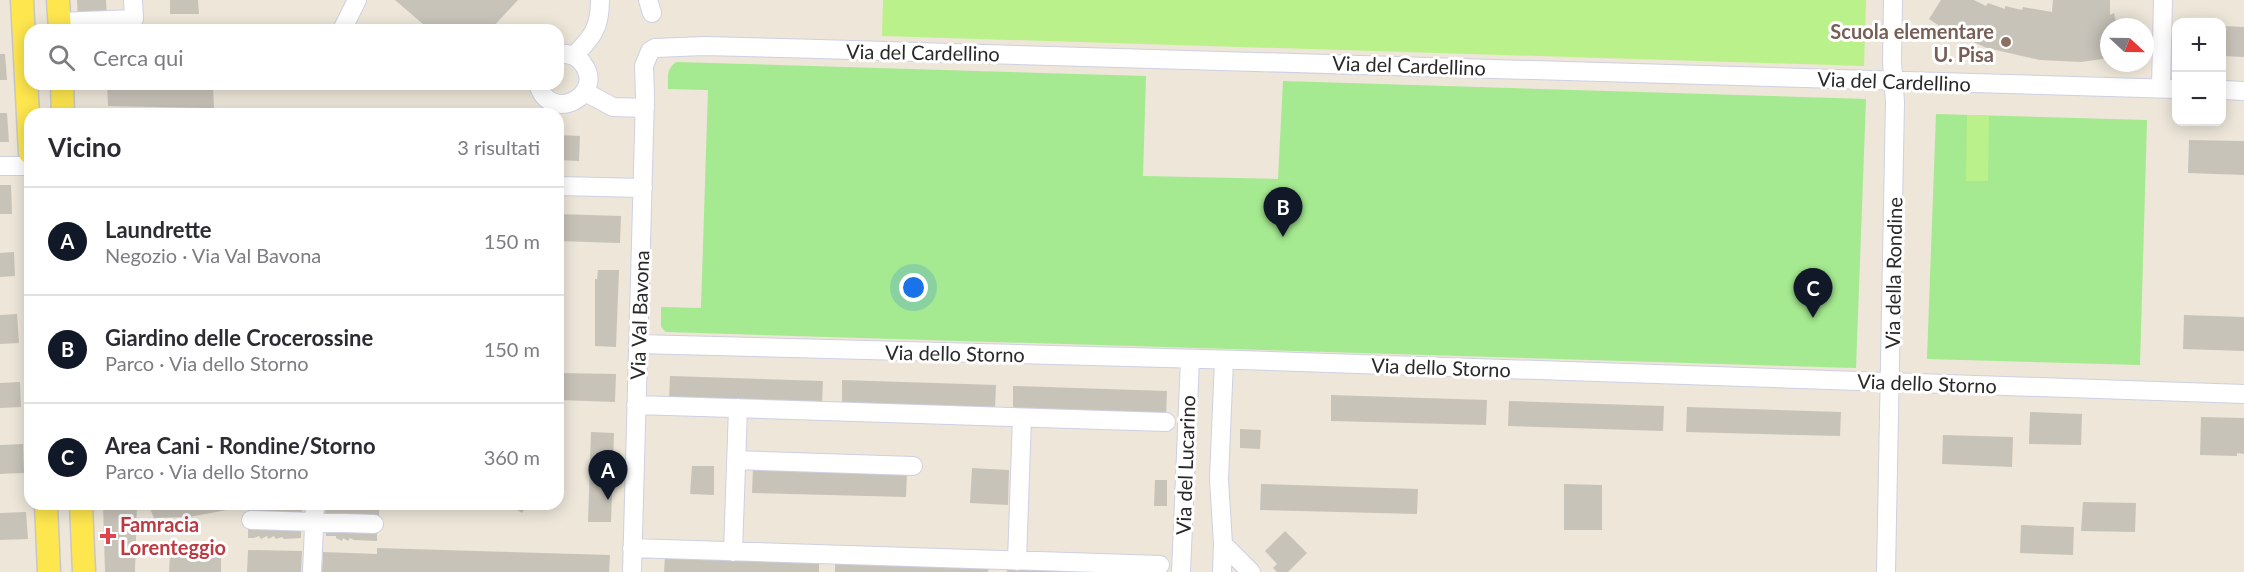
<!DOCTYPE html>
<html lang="it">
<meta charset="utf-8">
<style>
body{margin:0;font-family:Lato,sans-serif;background:#f7f7f7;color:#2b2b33}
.controls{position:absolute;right:18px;top:18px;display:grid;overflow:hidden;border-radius:12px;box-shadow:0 3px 15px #0003}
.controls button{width:54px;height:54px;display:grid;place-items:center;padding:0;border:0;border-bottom:2px solid #e1e1e2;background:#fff;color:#2b2b33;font:30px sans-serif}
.compass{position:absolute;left:2100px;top:18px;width:54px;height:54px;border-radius:50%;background:#fff;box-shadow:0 3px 15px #0003;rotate:112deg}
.you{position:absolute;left:914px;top:288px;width:21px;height:21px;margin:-15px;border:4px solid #fff;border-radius:50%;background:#1a73e8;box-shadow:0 0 0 9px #1a73e833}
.badge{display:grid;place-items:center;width:39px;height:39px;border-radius:50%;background:#111827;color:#fff;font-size:20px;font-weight:700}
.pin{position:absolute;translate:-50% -50px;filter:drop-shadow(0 2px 3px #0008)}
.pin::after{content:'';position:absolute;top:32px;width:21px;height:18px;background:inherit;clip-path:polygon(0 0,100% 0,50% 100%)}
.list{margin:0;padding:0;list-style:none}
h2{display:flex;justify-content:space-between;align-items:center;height:78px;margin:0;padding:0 24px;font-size:26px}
h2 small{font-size:20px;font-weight:400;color:#7c7c81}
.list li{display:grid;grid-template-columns:39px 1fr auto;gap:18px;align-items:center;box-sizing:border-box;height:108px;padding:0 24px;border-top:2px solid #e1e1e2}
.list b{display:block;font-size:22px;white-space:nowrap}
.list p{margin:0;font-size:20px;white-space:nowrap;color:#7c7c81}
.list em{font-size:20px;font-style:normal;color:#7c7c81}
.icon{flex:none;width:33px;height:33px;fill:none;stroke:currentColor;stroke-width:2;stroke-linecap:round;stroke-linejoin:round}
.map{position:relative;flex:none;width:2244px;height:572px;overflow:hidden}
.search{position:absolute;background:#fff;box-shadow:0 3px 15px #0003;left:24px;top:24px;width:540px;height:66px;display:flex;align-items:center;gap:15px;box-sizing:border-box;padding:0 21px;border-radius:18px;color:#7c7c81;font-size:22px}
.panel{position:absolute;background:#fff;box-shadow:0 3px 15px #0003;left:24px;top:108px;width:540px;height:402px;border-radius:18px}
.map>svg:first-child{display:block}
.green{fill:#a5e990}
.pitch{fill:#bbf18a}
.building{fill:#c8c3b9}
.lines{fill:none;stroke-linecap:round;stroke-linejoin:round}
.minor-casing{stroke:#ced0e3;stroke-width:20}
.major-casing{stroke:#c7c7c7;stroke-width:25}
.minor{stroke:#fff;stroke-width:18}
.major{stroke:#fde64e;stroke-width:22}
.education-dot{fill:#8d6e63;stroke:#fff;stroke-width:2}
.health-dot{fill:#e0444e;stroke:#fff;stroke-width:2}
.labels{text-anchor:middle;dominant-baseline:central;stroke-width:6;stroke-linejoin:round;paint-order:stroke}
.education-label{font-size:20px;font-weight:bold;fill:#785e54;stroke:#fff;text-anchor:end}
.street-label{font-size:20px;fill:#292929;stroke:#fff}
.health-label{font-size:20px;font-weight:bold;fill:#be3a42;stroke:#fff;text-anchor:start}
</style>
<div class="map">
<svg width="2244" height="572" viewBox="0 0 2244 572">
<rect width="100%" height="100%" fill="#ede6d9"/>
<path class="green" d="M676,62L1146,76L1143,176L1278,179L1283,81L1866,99L1856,368L666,332L661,327V307L701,308L708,90L668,89C668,78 666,69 676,62Z
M1936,114L2147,120L2140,365L1927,359Z"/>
<path class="pitch" d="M883,0H1866L1864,66L882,36Z
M1967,115H1989L1988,181H1966Z"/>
<path class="building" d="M77,0H106L107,18L78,20Z
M170,0H198L199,14H170Z
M395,0H518L490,30H430Z
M1941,0H1974L1986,6L1988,3L2005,9V6L2022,10L2023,7L2052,12L2053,0H2110V15L2114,13L2117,27H2109V58L2081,62L2040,60L1987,48L1944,29L1929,19Z
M212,25V30H151V28Z
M2222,26L2244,27V57L2222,56Z
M0,54H5L7,80H0Z
M107,84H213L214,109L261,111V114H203V108L108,106Z
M0,113H7L9,142H0Z
M558,135L580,136L579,161L558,160Z
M2189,140L2244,141V175L2188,173Z
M0,185H11L12,214H0Z
M558,214L621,216L620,243L558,241Z
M14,252L15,276L0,277V253Z
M598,270H619L616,347L595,346V279H597Z
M17,314L19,343L0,344V315Z
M2184,315L2244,317V351L2183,349Z
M558,373L616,374L615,402L558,400Z
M670,376L823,381L822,405L669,400Z
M842,380L996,385L995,409L842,404Z
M20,382L21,407L0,408V383Z
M1013,386L1167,391L1166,415L1013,410Z
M1331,395L1487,400L1486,425L1331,421Z
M1509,401L1664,406L1663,431L1508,426Z
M1687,407L1841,412L1840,436L1686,432Z
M2030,412L2082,414L2081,445L2029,444Z
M2201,417L2244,418V454L2237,453V456L2200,455Z
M1240,429L1261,430L1260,449L1240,448Z
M591,432L614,433L611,522H588Z
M1943,435L2013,437L2012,467L1942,464Z
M23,444L24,473L0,474V445Z
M692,466H714V495L690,494Z
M753,468L907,473L906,497L752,493Z
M972,468L1009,470L1008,505L970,503Z
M1155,480H1167V506H1154Z
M1261,484L1418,489L1417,514L1260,510Z
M1564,484L1602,485V530H1564Z
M2083,502L2136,503L2135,532L2081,531Z
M103,504L137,505L135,572H105Z
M148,504H302V517L248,516L249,507H243L189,517L154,518Z
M326,504H379V520L325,517Z
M507,504H528L522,513Z
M26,512L28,539L0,540V513Z
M248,525L301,527V538L284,539L282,537L276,539L274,536L268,539L267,536L261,539L259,536L254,538H248Z
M2021,525L2074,527L2073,555L2020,553Z
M326,528L377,530V541L354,540L350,538L348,541L343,538L342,541L336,538V536H326Z
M1285,531L1307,553L1288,572H1277L1273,568L1277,564L1265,551Z
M377,548L610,555L609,572H322L323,552L377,554Z
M248,550L302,551L301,572H247Z
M170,553L221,555V572H169Z
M665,557L819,561V572H664Z
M835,562L989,567L988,572H835Z
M1007,567L1104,572H1007Z"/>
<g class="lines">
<defs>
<path id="minor" d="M648,0L652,13
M59,22L134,19L133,0
M342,30L357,0
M574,56C593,36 600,28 600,0
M538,84C550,125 606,95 583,64C577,55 568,53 558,54
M2161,88L2163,0
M2222,90L2244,91
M585,92L613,107L645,108
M0,166H30
M558,186L643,188
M638,344L1240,360L2244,394
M636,405L1166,422
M736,460L913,466
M251,520L374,524
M1223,544L1251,572
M632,548L1160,565
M733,552L738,408
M1017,561L1022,418
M312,572L315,504
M632,572L645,96L644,66L650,51L655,48L704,46C1195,59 1686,75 2176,89
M1181,572L1190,359
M1222,572L1223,544L1219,479L1224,360
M1886,572L1895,102L1892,62L1893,0"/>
<path id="major" d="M22,0L30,153
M58,0L60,30
M62,84L63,114
M46,504L49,572
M81,504L84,572"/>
</defs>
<use href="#minor" class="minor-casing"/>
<use href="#major" class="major-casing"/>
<use href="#minor" class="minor"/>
<use href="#major" class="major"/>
</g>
<circle class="education-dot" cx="2006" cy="42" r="6"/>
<path class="health-dot" d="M105 527h6v6h6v6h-6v6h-6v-6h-6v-6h6z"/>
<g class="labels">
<g class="education-label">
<text x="1994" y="31">Scuola elementare<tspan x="1994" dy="23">U. Pisa</tspan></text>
</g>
<g class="street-label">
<text transform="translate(923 52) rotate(1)">Via del Cardellino</text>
<text transform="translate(1409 65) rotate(2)">Via del Cardellino</text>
<text transform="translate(1894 81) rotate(2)">Via del Cardellino</text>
<text transform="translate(1893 273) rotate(-89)">Via della Rondine</text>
<text transform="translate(639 315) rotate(-88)">Via Val Bavona</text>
<text transform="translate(955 353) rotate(1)">Via dello Storno</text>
<text transform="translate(1441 367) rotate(2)">Via dello Storno</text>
<text transform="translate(1927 383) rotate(2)">Via dello Storno</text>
<text transform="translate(1185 465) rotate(-88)">Via del Lucarino</text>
</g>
<g class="health-label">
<text x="120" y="524">Famracia<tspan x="120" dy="23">Lorenteggio</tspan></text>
</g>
</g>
</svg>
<div class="controls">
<button>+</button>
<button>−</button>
</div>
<svg class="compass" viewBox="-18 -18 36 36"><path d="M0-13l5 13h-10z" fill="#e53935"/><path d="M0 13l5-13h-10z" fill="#7c7c81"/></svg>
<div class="you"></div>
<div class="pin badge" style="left:608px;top:500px">A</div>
<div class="pin badge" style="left:1283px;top:237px">B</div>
<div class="pin badge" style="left:1813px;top:318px">C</div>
<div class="search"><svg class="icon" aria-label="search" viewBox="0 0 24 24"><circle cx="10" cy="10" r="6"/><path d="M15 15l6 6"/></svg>Cerca qui</div>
<section class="panel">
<h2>Vicino<small>3 risultati</small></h2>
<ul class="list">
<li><span class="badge">A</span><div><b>Laundrette</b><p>Negozio · Via Val Bavona</p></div><em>150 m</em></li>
<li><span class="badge">B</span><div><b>Giardino delle Crocerossine</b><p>Parco · Via dello Storno</p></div><em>150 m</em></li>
<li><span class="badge">C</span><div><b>Area Cani - Rondine/Storno</b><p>Parco · Via dello Storno</p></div><em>360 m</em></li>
</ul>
</section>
</div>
